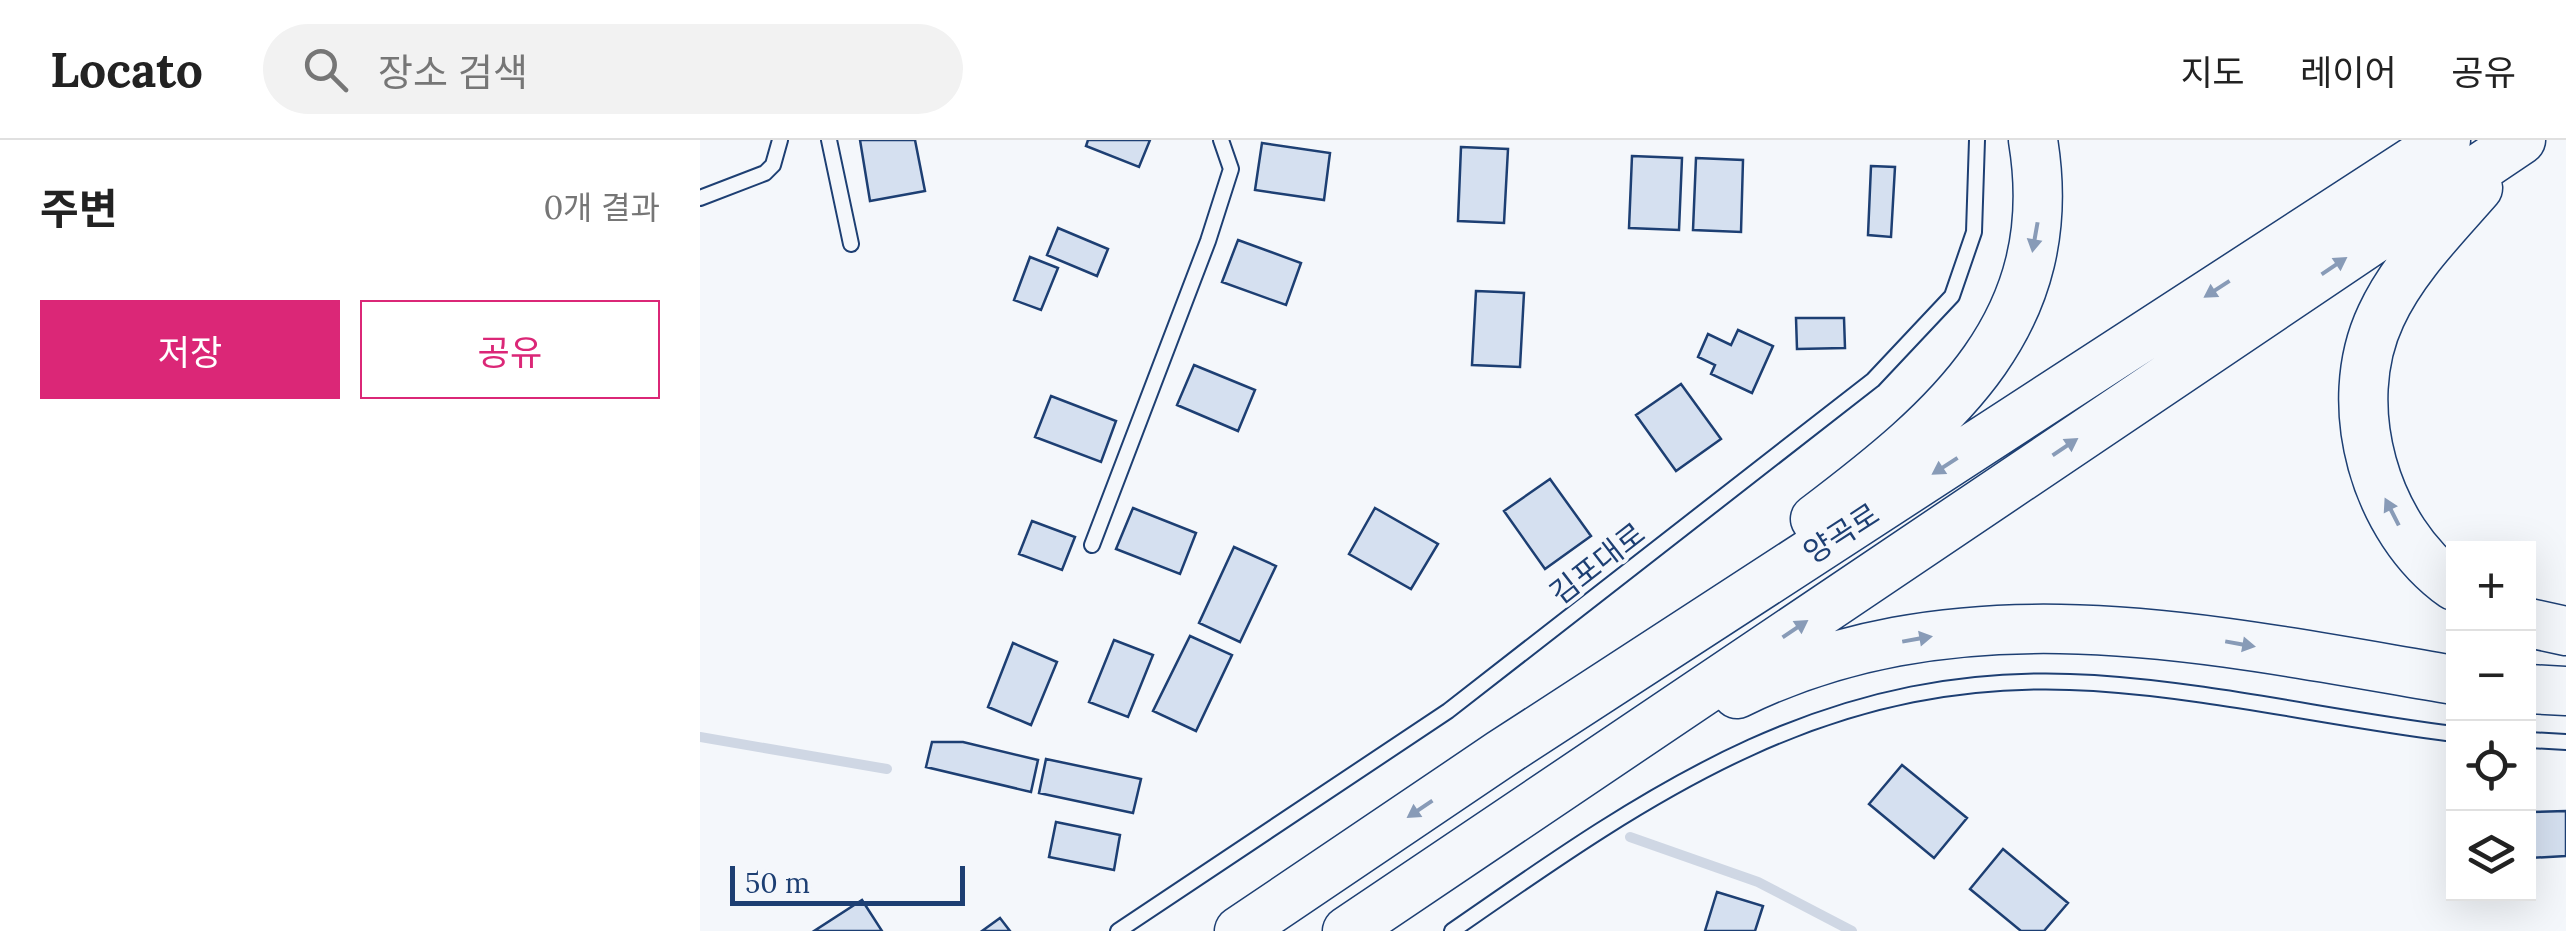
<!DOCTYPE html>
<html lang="ko">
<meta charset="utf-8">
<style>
body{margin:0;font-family:Lora,"Noto Sans KR",serif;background:#f2f2f2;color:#222}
.controls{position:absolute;right:30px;bottom:30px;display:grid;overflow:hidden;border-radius:0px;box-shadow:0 10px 40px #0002}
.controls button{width:90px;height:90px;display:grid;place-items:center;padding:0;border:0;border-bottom:2px solid #e0e0e0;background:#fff;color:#222;font:50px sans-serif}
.scale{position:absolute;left:30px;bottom:25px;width:235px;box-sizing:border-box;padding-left:10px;border:5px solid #1d3f73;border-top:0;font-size:28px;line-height:35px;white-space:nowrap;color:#1d3f73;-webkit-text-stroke:8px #f4f7fb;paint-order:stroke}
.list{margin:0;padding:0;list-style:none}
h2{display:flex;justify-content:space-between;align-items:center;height:130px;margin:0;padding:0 40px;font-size:42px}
h2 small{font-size:32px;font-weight:400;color:#767676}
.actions{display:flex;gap:20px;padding:30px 40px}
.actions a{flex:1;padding:22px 0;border:2px solid #db2777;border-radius:0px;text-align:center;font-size:35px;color:#db2777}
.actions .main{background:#db2777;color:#fff}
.icon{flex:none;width:55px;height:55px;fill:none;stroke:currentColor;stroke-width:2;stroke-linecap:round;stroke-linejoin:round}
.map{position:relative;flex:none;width:1866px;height:791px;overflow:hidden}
header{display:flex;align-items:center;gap:60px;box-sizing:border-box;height:140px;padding:0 50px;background:#fff;border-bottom:2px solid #e0e0e0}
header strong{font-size:48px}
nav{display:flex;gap:55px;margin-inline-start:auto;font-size:35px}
.search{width:700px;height:90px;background:#f2f2f2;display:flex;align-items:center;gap:25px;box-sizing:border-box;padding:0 35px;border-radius:55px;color:#767676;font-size:38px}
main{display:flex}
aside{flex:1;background:#fff}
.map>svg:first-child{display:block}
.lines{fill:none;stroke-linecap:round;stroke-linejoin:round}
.stream{stroke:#cfd7e4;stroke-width:10}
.building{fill:#d5e0f0;stroke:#1d3f73;stroke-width:2.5}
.service-casing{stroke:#1d3f73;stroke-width:18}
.trunk-casing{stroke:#1d3f73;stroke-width:51}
.service{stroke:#f4f7fb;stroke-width:14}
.trunk{stroke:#f4f7fb;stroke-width:48}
.oneway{fill:#889bb7}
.labels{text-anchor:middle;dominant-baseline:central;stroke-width:8;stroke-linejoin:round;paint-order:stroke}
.street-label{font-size:30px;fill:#1d3f73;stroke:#f4f7fb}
</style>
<header>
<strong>Locato</strong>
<div class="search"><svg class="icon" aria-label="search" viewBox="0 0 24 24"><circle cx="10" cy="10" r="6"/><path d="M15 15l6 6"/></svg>장소 검색</div>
<nav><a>지도</a><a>레이어</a><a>공유</a></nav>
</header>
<main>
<aside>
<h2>주변<small>0개 결과</small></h2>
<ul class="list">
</ul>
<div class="actions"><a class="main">저장</a><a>공유</a></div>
</aside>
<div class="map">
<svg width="1866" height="791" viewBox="0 0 1866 791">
<rect width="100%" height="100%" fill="#f4f7fb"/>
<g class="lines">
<path class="stream" d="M0,597L187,629
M930,697L1058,742L1152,791"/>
</g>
<path class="building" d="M160,0H215L225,51L170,61Z
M388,0H450L439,27L386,6Z
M562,3L630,13L624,60L555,50Z
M761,7L808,9L804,83L758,81Z
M932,16L982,18L979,90L929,88Z
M996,18L1043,20L1041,92L993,90Z
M1171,26L1195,27L1191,97L1168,95Z
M358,88L408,109L397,136L347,115Z
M538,100L601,123L586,165L522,142Z
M330,117L358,128L341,170L314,160Z
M776,151L824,153L820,227L772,225Z
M1096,178H1144L1145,208L1097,209Z
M1038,190L1073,206L1052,253L1011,234L1015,225L998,217L1008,194L1031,205Z
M494,225L555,250L538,291L477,265Z
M981,244L1021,299L976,331L936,275Z
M351,256L416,281L401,322L335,297Z
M850,339L891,396L845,429L804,371Z
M433,368L496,393L480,434L416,409Z
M675,368L738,404L711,449L649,414Z
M332,381L375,397L362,430L319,414Z
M534,407L576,426L540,502L499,483Z
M490,496L532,515L496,591L453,571Z
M414,500L453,515L428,577L389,562Z
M313,503L357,522L331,585L288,567Z
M232,602H263L338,620L331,652L226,627Z
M346,619L441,639L433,673L339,653Z
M1202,625L1267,678L1234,718L1169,664Z
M1866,671V716L1829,718V672Z
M356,682L420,695L414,730L349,717Z
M1303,709L1368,763L1344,791H1321L1270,749Z
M1017,752L1063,766L1055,791H1005Z
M162,760L182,791H114Z
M300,778L310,791H282Z"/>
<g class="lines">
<defs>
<path id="service" d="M129,0L151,104
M0,58L65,33L73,25L80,0
M392,405L508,101L531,29L521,0
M1829,600L1866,602
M418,791L748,571L1173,240L1252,156L1274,92L1277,0
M752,791C957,648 1132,526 1394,543C1515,551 1633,579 1754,594"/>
<path id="trunk" d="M1115,379C1247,279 1363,182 1333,0
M1754,446C1675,390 1639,265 1681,176C1703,128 1744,87 1778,48
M1829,483L1866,491
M1829,549L1866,551
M1037,554C1265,442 1516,500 1754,540
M539,791L801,614L1746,0
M647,791L1821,0"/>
</defs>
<use href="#service" class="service-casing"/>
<use href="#trunk" class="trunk-casing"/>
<use href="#service" class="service"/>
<use href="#trunk" class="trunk"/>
</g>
<defs><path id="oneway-solid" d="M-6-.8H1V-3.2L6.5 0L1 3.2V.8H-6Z" transform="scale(2.5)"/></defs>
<g class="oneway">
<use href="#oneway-solid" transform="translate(1335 97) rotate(100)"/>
<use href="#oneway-solid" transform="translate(1634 126) rotate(-34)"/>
<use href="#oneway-solid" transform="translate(1517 149) rotate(147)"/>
<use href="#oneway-solid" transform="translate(1365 307) rotate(-34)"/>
<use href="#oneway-solid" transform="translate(1245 326) rotate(147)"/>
<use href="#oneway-solid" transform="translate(1692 372) rotate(-117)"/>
<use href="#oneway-solid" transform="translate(1095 489) rotate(-34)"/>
<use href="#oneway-solid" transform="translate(1217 499) rotate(-10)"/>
<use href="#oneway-solid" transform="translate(1540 504) rotate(10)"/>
<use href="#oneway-solid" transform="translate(720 669) rotate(146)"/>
</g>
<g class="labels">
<g class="street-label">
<text transform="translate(1141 393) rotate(-33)">양곡로</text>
<text transform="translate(897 423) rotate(-38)">김포대로</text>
</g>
</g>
</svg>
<div class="controls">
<button>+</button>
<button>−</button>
<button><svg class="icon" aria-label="locate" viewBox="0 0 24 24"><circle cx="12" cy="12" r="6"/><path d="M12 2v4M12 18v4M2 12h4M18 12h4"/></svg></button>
<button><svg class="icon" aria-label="layers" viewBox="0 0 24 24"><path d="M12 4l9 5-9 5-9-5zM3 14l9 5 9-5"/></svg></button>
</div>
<div class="scale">50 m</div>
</div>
</main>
